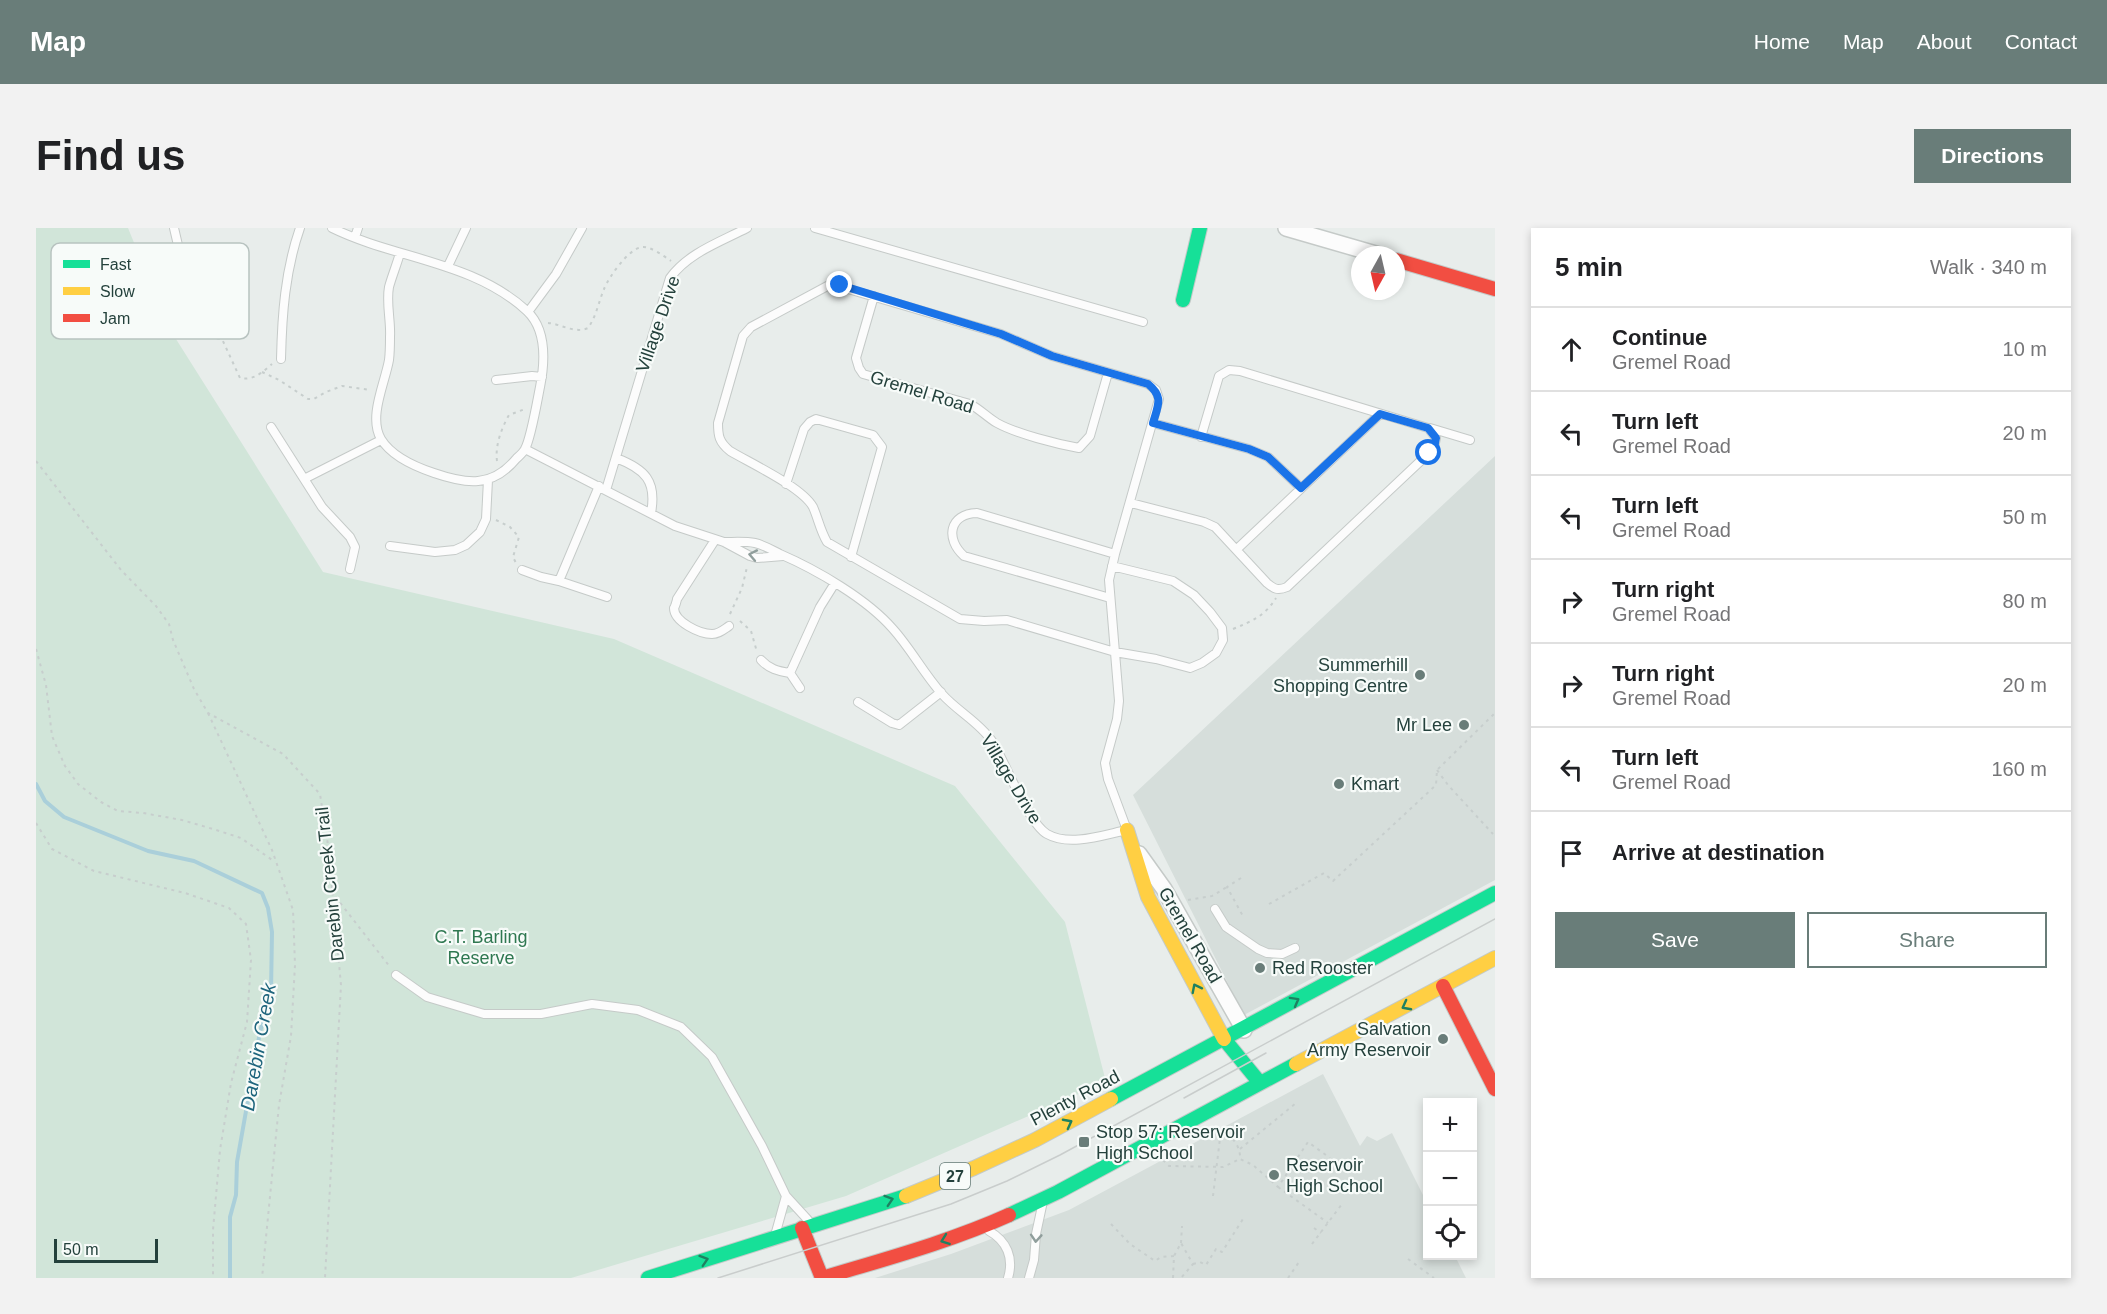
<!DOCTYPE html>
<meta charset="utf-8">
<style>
body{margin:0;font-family:Helvetica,sans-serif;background:#f2f2f2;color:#202124}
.controls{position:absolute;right:18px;bottom:18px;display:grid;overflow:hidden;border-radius:0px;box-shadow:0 3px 9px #0003}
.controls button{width:54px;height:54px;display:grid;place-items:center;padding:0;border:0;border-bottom:2px solid #e0e0e0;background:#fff;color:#202124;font:30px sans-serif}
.compass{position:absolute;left:1315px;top:18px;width:54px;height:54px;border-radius:50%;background:#fff;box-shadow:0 3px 9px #0003;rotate:188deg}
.scale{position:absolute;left:18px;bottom:15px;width:104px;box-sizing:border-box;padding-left:6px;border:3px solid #24413c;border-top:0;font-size:16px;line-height:21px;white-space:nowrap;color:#24413c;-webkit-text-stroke:4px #f7fbf9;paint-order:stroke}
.stop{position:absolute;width:18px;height:18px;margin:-14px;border:4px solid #1a73e8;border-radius:50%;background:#fff}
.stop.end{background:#1a73e8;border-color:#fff;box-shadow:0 2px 6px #0008}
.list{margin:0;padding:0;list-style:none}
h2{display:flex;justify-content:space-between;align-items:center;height:78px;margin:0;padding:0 24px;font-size:26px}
h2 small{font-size:20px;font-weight:400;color:#757577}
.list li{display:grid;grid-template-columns:39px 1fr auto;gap:18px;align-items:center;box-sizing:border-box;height:84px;padding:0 24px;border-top:2px solid #e0e0e0}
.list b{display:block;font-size:22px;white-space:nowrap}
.list p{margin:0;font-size:20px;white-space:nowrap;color:#757577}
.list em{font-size:20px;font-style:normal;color:#757577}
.actions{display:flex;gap:12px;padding:18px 24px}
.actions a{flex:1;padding:14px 0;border:2px solid #697d79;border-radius:0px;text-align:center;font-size:21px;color:#697d79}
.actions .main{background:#697d79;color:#fff}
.icon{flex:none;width:33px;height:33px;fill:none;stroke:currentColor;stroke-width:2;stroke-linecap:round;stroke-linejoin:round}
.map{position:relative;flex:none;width:1459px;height:1050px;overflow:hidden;border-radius:0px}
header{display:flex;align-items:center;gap:36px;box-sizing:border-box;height:84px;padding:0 30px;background:#697d79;color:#fff}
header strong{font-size:28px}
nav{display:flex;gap:33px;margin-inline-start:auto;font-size:21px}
.intro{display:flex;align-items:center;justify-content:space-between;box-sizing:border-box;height:144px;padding:0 36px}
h1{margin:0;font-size:42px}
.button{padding:15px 27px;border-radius:0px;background:#697d79;color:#fff;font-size:21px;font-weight:700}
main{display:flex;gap:36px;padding:0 36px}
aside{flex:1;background:#fff;border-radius:0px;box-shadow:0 3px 9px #0003}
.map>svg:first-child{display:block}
.built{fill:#d6dedb}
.green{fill:#d1e5d9}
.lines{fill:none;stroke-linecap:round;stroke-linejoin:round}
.stream{stroke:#aacfda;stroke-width:4}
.lane-casing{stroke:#c5cac8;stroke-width:10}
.street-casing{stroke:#c5cac8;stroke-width:18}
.fast-casing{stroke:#c3cac8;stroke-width:16}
.slow-casing{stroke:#c3cac8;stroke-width:16}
.jam-casing{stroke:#c3cac8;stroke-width:16}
.path{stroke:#c7cecd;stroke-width:2;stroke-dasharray:3 4.5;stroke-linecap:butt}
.lane{stroke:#fcfcfc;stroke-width:8}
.street{stroke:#fcfcfc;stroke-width:15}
.fast{stroke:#16e098;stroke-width:14}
.slow{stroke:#ffcf43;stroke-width:14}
.jam{stroke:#f24e42;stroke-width:14}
.tram{stroke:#c9cdcc;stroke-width:1.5}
.oneway{stroke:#909e9c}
.oneway2{stroke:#1e8161}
.route{stroke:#1a73e8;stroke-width:8}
.poi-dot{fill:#697d79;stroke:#f7fbf9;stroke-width:2}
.labels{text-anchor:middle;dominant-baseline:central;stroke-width:4.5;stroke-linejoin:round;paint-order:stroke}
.shield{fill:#f7fbf9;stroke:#637975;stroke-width:1.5}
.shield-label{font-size:16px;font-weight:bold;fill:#24413c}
.street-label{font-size:18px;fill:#24413c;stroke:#f7fbf9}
.poi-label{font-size:18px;fill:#24413c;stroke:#f7fbf9;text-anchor:start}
.park-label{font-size:18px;fill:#2f7851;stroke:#f7fbf9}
.water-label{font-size:20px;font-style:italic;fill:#1e657d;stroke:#f7fbf9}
.key{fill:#f7fbf9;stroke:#b8c3c0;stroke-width:1.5}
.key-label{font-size:16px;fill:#24413c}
</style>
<header>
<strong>Map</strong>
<nav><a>Home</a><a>Map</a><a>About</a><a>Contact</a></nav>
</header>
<div class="intro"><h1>Find us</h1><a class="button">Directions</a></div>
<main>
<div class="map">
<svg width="1459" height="1050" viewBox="0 0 1459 1050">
<rect width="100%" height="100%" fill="#e8edeb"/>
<path class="built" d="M1459,228V652L1208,787L1097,567Z
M1287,846L1324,918L1331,908L1341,913L1356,905L1391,975L1392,1028H1419L1430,1050H839L915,1026L1033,982Z"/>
<path class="green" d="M0,0H92L133,100L287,344L578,411L919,558L1029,694L1070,854L810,968L535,1050H0Z"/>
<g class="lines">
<path class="stream" d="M0,556L9,573L28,589L112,623L158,633L226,665L232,680L236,704L235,764L224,804L201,934L200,967L194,989V1050"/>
<defs>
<path id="lane" d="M138,0L153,64L149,82
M296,0C359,31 437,33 491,83C511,102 509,134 504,159C501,174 495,210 489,221C487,225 483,228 480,231C456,260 430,256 398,245C380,239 356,229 345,211C332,189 349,155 353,132C354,124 354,117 354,109C355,93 350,75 353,59C356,48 361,36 364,25
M779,0L1107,94
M319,9L322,0
M412,38L430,0
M838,68L820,130L823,140L827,146L934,176C945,182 952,190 961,195C981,206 1021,216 1043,220L1054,208L1072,145
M492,84L520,46L546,0
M245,131C246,87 249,43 264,0
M460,152L496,148L506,149
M1117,195L1213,221L1232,229L1265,260
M235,199L286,279L314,309L319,319L314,341
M1394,200L1434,212
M489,221L639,298L688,314L714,328L721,330L747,328
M580,230C609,241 621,253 615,285
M270,250L345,212
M750,256L768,201L774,194L780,191L837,207L846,219L815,329
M570,262L634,50C652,25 684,14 711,0
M1095,275L1168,294L1179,299L1231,355C1238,361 1242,363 1251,359L1393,225L1398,220L1400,210L1392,200L1204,143L1193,142L1183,148L1165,209
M679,312L641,371C641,372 639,379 638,380C638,394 664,406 676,406C683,406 687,402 693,398
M688,314C698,314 709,313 719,315C728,317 736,322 744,326C781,342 831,371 857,401C875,421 888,446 906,466C921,483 943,494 956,513C970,535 992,595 1011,606C1034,619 1067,607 1091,602L1072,551L1069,535L1081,491L1083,473L1073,352L1079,326L1123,171L1120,162L1112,156L1016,128L965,106L795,56L715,99L707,108L682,195C682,208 683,214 694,223C714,235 766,259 777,279C782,290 784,302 791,314L924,391L948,393L971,392L1079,424L1120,431L1154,440L1166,435L1180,425L1187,412L1186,400L1174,384L1158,367L1137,353L1076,338
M354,318L399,324L419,322L430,317L444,304L450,291L452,252
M1201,321L1344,186
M486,342L505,349L523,353L571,369
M523,353L563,258
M1074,370L928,328C909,311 913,286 941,285L1079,326
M725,432C733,441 742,443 754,445L764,460
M754,445L784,379L799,355
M822,474L856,495L863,497L905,464
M1179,681L1190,699L1222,721L1231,725L1246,726L1259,720
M360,747L391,769L448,786H505L556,776L602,782L645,799L676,829L726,918L750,968L772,992
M953,1003C971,1013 978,1030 972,1050
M740,1004L750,968
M993,1050L998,1032L1000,1006L1006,978"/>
<path id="street" d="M1250,0L1343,27
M1103,626L1128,661L1208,802"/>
<path id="fast" d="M1147,72L1164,0
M1188,811L1224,855
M1075,871L1459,665
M973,987L1022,964L1260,836
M612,1050L870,968"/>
<path id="slow" d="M1091,602L1112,669L1188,811
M1260,836L1459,730
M870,968L938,940L999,912L1075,871"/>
<path id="jam" d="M1360,32L1459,61
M1407,758L1459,861
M766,1000L786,1050C849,1031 913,1014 973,987"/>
</defs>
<use href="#lane" class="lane-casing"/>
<use href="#street" class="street-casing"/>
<use href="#fast" class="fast-casing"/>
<use href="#slow" class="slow-casing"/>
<use href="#jam" class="jam-casing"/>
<path class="path" d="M153,93L160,108L186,111L204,150C217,153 227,144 236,136
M512,95C525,96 539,106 552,100C560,89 563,73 568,61C573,49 592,21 606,19C614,18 628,28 635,33
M226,144L243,152L272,171H278L290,164L306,158L335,162
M0,233L85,342L120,378L133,396L137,412L158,461L172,485L247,526L284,566L292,617L305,757L289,1050
M461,233C459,218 465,201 473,187L489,181
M460,292L474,299L483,309L477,329L480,335
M694,386L706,360L711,339
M704,393L715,403L721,424
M1197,401C1216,393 1229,388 1240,370
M0,421L10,457L16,508L29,538L42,556L65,574L82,583L107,585L146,592L177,601L205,610L239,634
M172,485L236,622L257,682L259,737L255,808L243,877L226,1050
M1401,542L1412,557L1457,606
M0,595L16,621L58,643L149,665L193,680L210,696L215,732L211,794L195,855L184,922L177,1002V1050
M1205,650L1191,659L1208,690
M295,663L354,739
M1152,672L1176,668L1191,659
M1233,676L1288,645L1297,653L1400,557L1401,542L1459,485
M1185,902C1196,907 1205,919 1204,931L1217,937L1242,959L1272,914L1294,930
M1204,921L1260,875
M1127,932L1133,938L1187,939L1204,931
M1242,959L1292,995
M1177,968L1185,902
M1075,996L1094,1016L1119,1033L1125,1029L1138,1028
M1278,1000L1285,1005
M1145,1015L1146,998
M1276,1016L1306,976
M1372,1031L1398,1050
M1157,1036L1164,1034L1170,1037L1180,1021L1186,1024L1207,991
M1137,1050L1138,1028L1145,1015L1157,1036L1145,1050
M1252,1050L1263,1034"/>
<use href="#lane" class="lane"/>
<use href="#street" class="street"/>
<use href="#fast" class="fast"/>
<use href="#slow" class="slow"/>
<use href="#jam" class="jam"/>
<path class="tram" d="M1148,870L1230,825
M682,1050L915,976L971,953L1024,927L1459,691"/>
</g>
<defs><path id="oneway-chevron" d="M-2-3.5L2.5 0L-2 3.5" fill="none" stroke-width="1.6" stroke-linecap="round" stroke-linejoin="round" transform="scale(1.5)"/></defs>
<g class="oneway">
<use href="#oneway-chevron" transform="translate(717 327) rotate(-169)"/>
<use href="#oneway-chevron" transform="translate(1000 1010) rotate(94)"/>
</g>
<g class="oneway2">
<use href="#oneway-chevron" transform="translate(1160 760) rotate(-117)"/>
<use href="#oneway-chevron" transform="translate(1259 773) rotate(-29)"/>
<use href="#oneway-chevron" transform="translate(1370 778) rotate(152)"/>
<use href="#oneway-chevron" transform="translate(1032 895) rotate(-28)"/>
<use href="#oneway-chevron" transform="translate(853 972) rotate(-18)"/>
<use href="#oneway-chevron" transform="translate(909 1012) rotate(160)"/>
<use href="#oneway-chevron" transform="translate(668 1032) rotate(-18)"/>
</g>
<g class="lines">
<path class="route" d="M804,57L965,106L1016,128L1112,156C1128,169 1122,177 1117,195L1213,221L1232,229L1265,260L1344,186L1392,200L1400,210L1398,220L1393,225"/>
</g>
<g class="poi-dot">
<circle cx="1384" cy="447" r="6"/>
<circle cx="1428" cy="497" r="6"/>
<circle cx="1303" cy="556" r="6"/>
<circle cx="1224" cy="740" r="6"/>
<circle cx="1407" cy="811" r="6"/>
<rect x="1042" y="908" width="12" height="12" rx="3"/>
<circle cx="1238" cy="947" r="6"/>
</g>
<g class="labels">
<rect class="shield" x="904" y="935" width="30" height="26" rx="4.5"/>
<g class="shield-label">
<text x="919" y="948">27</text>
</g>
<g class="street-label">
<text transform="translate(622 96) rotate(-71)">Village Drive</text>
<text transform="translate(886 164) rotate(17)">Gremel Road</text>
<text transform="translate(975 551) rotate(59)">Village Drive</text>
<text transform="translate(294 656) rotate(-96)">Darebin Creek Trail</text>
<text transform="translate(1154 707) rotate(60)">Gremel Road</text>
<text transform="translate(1039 870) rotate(-28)">Plenty Road</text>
</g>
<g class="poi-label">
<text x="1372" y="437" text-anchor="end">Summerhill<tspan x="1372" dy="21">Shopping Centre</tspan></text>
<text x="1416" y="497" text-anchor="end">Mr Lee</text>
<text x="1315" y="556">Kmart</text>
<text x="1236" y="740">Red Rooster</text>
<text x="1395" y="801" text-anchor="end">Salvation<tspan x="1395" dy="21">Army Reservoir</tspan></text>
<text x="1060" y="904">Stop 57: Reservoir<tspan x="1060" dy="21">High School</tspan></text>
<text x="1250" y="937">Reservoir<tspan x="1250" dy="21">High School</tspan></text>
</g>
<g class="park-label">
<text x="445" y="709">C.T. Barling<tspan x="445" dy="21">Reserve</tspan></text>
</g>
<g class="water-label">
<text transform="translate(222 819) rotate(-80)">Darebin Creek</text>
</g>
</g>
<rect x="15" y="15" width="198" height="96" rx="9" class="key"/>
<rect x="27" y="32" width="27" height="8" fill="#16e098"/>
<rect x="27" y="59" width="27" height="8" fill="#ffcf43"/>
<rect x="27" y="86" width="27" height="8" fill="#f24e42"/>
<g class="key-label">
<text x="64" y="42">Fast</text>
<text x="64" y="69">Slow</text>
<text x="64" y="96">Jam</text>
</g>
</svg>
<div class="controls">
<button>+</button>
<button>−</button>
<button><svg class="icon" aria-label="locate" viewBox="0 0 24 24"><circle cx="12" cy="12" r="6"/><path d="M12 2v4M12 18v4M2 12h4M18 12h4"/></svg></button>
</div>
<svg class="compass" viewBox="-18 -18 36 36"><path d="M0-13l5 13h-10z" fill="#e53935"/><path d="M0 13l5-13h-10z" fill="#757577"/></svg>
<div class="scale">50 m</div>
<div class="stop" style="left:1393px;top:225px"></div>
<div class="stop end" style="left:804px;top:57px"></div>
</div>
<aside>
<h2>5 min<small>Walk · 340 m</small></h2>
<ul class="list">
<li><svg class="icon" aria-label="ahead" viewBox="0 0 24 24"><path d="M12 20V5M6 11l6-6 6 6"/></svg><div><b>Continue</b><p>Gremel Road</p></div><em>10 m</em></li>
<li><svg class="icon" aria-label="left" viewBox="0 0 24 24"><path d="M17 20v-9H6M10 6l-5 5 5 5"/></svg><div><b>Turn left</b><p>Gremel Road</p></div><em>20 m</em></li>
<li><svg class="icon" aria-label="left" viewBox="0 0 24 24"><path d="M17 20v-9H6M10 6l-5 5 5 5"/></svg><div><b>Turn left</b><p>Gremel Road</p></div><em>50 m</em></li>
<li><svg class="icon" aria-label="right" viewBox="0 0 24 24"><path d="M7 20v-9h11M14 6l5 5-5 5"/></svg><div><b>Turn right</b><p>Gremel Road</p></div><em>80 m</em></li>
<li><svg class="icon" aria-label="right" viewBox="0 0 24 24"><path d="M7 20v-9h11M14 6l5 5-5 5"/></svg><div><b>Turn right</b><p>Gremel Road</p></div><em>20 m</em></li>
<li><svg class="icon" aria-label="left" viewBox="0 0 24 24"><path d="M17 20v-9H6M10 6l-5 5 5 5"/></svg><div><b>Turn left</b><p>Gremel Road</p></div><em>160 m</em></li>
<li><svg class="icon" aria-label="arrive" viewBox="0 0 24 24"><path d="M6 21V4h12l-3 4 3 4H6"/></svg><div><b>Arrive at destination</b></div></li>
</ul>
<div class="actions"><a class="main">Save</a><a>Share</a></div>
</aside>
</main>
